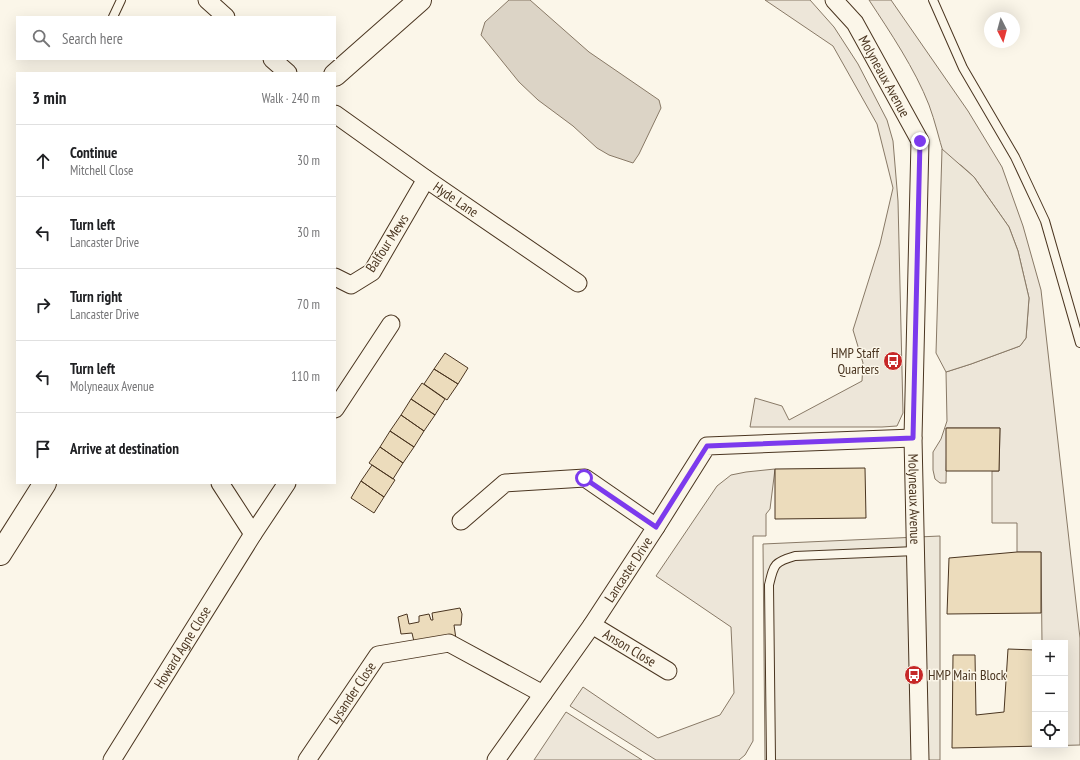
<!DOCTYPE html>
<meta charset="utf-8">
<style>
body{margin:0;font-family:"PT Sans Narrow",sans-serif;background:#f2f2f2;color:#202124}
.controls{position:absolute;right:12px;bottom:12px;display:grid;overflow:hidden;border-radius:0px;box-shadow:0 4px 16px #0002}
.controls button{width:36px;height:36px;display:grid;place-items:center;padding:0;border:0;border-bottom:1px solid #e0e0e0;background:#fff;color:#202124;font:20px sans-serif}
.compass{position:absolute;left:984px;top:12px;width:36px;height:36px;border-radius:50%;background:#fff;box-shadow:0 4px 16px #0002;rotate:174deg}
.stop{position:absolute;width:12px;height:12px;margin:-9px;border:3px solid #7c3aed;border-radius:50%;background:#fff}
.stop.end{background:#7c3aed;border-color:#fff;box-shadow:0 1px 4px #0008}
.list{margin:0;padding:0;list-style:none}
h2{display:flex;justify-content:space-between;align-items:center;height:52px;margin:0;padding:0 16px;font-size:17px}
h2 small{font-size:13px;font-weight:400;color:#757577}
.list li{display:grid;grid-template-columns:26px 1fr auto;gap:12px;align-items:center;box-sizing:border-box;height:72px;padding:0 16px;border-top:1px solid #e0e0e0}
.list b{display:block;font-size:15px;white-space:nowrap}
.list p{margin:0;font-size:13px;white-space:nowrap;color:#757577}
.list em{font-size:13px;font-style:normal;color:#757577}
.icon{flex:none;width:22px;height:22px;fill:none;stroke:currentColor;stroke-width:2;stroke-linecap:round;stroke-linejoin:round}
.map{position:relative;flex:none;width:1080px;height:760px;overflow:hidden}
.search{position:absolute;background:#fff;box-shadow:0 4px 16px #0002;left:16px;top:16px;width:320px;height:44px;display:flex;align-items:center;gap:10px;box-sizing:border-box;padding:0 14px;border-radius:0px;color:#757577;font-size:15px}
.panel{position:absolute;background:#fff;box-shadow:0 4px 16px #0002;left:16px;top:72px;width:320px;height:412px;border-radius:0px}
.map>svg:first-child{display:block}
.green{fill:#ede6d9;stroke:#887966}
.parking{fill:#ede7d9;stroke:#887966}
.water{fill:#dcd4c6;stroke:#887966}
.building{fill:#ecdcbc;stroke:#4a3520}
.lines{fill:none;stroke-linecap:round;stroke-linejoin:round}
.service-casing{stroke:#4a3520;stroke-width:10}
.minor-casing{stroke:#4a3520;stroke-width:19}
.secondary-casing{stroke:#4a3520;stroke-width:24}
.service{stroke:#fbf6e9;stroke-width:8}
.minor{stroke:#fbf6e9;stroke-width:17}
.secondary{stroke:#fbf6e9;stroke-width:22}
.route{stroke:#7c3aed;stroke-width:5}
.labels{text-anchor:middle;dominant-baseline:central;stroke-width:3;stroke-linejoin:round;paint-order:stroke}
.street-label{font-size:14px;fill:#4a3520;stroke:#fbf6e9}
.poi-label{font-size:14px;fill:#4a3520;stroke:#fbf6e9;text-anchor:end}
</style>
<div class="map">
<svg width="1080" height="760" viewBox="0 0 1080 760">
<rect width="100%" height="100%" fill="#fbf6e9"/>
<path class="green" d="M765,0H810L834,27L858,64L887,120L893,141L898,201L903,413L897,426L882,427H750L755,398L782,406L789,420L862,381L863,363L853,330L880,244L893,188L877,124L833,46Z
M869,0H891L968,111L1002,167L1023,226L1041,290L1080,638V745L1041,746L1065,745V643H1042L1041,552H1017V523H992V471H999L1000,428H947L946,483H940L935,479L933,470V452L941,439L947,421L946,372L971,364L1020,346L1026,338L1029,298L1018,251L1009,227L974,177L962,166L944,155C939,139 935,121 929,105C915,69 890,32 869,0Z
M775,469L770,509L766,514V536H753V741L745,755L739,760H656L570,706L583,687L658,738L720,715L734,693L731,627L656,576L717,486L731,475L746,472Z
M566,712L642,760H534Z"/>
<path class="parking" d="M942,149L974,177L1009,227L1018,251L1029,298L1026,338L1020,346L971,364L946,372L936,353Z
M940,536V760H765L763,544Z"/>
<path class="water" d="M509,0H530L589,52L659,100L661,108L639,154L633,163L609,155L597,148L573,126L538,100L519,82L481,35L485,22Z"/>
<path class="building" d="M445,353L468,368L458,384L434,369Z
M434,369L458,384L447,400L424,384Z
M422,383L445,399L435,415L411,399Z
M411,399L435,415L424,431L401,415Z
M401,415L424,431L414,447L390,431Z
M946,428H1000L999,471H946Z
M390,431L414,447L403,463L380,447Z
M380,447L403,463L393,479L369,463Z
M372,465L395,480L384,497L361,481Z
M865,468L866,518L775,519V469Z
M361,481L384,497L374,513L351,498Z
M1017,552H1041V613L947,614L949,558Z
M460,608L462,614L461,625H454L456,639L415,646L412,633L401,634L398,617L407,614L409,624L419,622V616L429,614L431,620H433L432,613Z
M1008,649L1035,650V745L1041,746L952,748L953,655H975L976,715L1004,712Z"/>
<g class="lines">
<defs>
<path id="service" d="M933,0L963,68L1015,157L1045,221L1080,343
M113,17L121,0
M771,760L769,585C774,564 774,562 795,556L916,551"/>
<g id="minor">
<path d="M207,0L226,17"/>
<path id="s1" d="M834,0L855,23L920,141L913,438L920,760"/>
<path d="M272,59L288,73"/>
<path id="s2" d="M335,114L426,179L578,283"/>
<path d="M335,277L351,285L372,272L426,179"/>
<path d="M335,409L391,324"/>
<path d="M220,483L253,534"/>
<path d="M461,521L505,483L585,478L656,527"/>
<path id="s3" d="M592,625L668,671"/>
<path id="s4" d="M112,760L253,534L287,483"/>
<path id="s5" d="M307,760L378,655L449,643L543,694"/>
<path id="s6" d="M496,760L592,625L656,527L707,446L913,438"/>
</g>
<path id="secondary" d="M335,75L420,0
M0,554L45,483"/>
</defs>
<use href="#service" class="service-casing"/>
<use href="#minor" class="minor-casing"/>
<use href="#secondary" class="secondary-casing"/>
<use href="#service" class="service"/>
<use href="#minor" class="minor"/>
<use href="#secondary" class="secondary"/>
</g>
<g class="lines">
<path class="route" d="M584,478L656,527L707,446L913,438L920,141"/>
</g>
<defs>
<symbol id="bus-disc" viewBox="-11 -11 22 22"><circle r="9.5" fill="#c62828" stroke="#fbf6e9"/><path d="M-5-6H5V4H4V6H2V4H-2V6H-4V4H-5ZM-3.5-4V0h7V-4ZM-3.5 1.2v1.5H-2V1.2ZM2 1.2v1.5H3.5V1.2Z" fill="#fff"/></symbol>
</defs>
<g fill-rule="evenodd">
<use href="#bus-disc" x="882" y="350" width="22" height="22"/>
<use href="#bus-disc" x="903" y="664" width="22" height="22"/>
</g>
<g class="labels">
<g class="street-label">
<text stroke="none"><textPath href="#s1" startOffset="92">Molyneaux Avenue</textPath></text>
<text stroke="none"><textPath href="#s2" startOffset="148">Hyde Lane</textPath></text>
<text transform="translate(387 243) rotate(-57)">Balfour Mews</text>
<text stroke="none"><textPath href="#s1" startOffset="524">Molyneaux Avenue</textPath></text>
<text stroke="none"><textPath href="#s6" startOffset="232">Lancaster Drive</textPath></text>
<text stroke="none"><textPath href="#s4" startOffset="133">Howard Agne Close</textPath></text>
<text stroke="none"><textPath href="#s3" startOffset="44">Anson Close</textPath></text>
<text stroke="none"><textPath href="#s5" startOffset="81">Lysander Close</textPath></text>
</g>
<g class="poi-label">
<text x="879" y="353">HMP Staff<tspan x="879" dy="16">Quarters</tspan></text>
<text x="928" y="675" text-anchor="start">HMP Main Block</text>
</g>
</g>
</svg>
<div class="controls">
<button>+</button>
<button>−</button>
<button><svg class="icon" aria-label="locate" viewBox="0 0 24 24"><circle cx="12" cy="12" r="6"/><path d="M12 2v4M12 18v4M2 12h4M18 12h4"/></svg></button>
</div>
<svg class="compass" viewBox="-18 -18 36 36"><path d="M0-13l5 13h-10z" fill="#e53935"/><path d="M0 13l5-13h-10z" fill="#757577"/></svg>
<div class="stop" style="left:584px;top:478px"></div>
<div class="stop end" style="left:920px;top:141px"></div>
<div class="search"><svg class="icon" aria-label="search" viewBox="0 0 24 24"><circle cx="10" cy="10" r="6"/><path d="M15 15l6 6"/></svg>Search here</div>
<section class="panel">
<h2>3 min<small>Walk · 240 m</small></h2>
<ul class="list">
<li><svg class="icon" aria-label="ahead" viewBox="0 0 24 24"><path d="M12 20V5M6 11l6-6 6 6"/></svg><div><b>Continue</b><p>Mitchell Close</p></div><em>30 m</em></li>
<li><svg class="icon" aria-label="left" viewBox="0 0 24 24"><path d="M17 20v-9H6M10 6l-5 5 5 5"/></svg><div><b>Turn left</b><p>Lancaster Drive</p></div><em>30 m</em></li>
<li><svg class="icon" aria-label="right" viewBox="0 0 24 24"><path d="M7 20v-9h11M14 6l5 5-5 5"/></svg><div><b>Turn right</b><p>Lancaster Drive</p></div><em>70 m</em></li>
<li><svg class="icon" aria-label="left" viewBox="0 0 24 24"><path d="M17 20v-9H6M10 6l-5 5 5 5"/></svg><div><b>Turn left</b><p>Molyneaux Avenue</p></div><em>110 m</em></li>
<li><svg class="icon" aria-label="arrive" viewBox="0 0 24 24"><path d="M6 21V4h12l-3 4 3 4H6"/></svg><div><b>Arrive at destination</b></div></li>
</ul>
</section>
</div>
